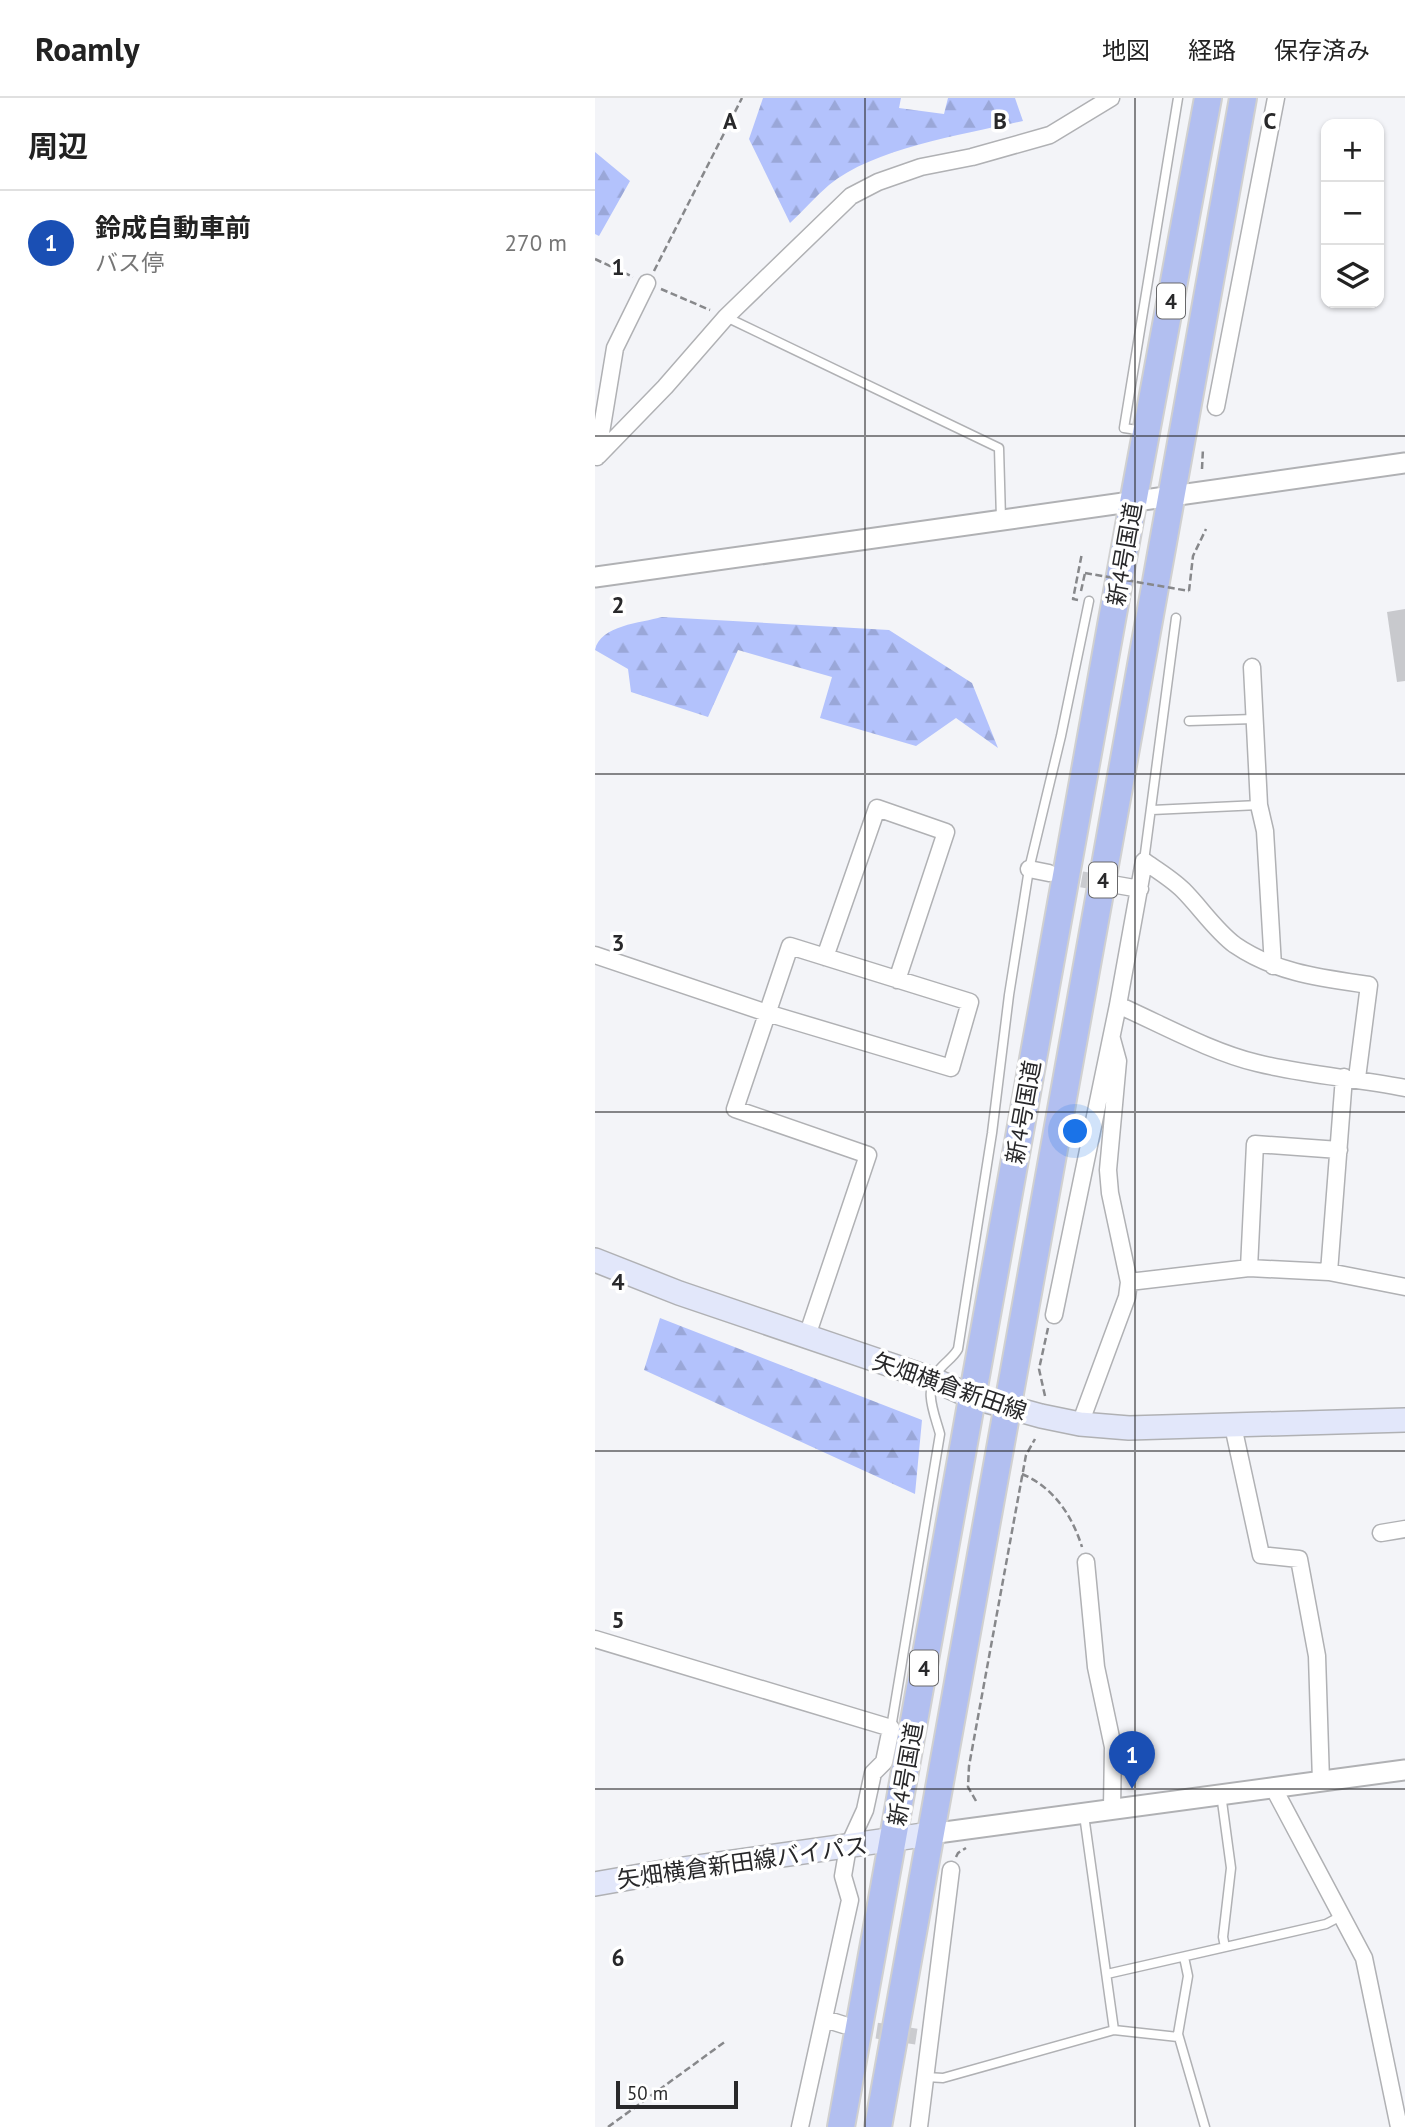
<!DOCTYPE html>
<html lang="ja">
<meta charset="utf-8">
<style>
body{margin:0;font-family:"PT Sans","Noto Sans JP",sans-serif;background:#f2f2f2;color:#222}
.controls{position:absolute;right:21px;top:21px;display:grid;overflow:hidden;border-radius:14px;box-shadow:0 2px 5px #0004}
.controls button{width:63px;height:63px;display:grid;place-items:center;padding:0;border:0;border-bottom:2px solid #e0e0e0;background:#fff;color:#222;font:35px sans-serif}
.scale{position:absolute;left:21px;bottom:18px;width:122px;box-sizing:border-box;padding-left:7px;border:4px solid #28282a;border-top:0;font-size:19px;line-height:24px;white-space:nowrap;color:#28282a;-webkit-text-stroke:5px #fff;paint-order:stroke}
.you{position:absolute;left:481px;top:1034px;width:24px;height:24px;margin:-18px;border:5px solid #fff;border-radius:50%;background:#1a73e8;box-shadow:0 0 0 10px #1a73e833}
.badge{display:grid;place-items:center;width:46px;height:46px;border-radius:50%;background:#111827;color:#fff;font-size:23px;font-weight:700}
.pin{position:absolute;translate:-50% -58px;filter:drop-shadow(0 2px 4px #0008)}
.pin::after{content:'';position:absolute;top:37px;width:24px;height:21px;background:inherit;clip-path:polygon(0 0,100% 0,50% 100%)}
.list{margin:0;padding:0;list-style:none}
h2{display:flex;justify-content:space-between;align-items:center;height:91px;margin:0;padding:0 28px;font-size:30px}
h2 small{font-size:23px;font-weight:400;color:#767676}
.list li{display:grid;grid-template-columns:46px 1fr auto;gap:21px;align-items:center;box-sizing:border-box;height:105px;padding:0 28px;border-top:2px solid #e0e0e0}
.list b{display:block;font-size:26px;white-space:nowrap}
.list p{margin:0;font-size:23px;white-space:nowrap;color:#767676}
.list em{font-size:23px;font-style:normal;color:#767676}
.icon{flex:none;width:38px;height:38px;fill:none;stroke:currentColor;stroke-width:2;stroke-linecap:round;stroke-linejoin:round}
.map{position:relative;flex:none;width:810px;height:2029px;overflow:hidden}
header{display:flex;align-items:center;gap:42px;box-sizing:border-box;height:98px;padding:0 35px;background:#fff;border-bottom:2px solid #e0e0e0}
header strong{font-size:33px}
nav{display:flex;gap:38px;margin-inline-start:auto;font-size:24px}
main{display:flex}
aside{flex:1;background:#fff}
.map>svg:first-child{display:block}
.forest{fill:url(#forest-firs)}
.building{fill:#c8c9cd}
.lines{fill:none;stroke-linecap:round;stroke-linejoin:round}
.minor-tunnel{stroke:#cacbcf;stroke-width:16;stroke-dasharray:16 8;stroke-linecap:butt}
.service-casing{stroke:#b0b1b4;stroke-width:11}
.minor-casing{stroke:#b0b1b4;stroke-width:19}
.tertiary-casing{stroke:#b0b1b4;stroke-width:23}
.secondary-casing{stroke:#b0b1b4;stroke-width:26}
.trunk-casing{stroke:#d0d0d0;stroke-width:30}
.path{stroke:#87888b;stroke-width:2.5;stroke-dasharray:7 3.5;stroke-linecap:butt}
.service{stroke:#fff;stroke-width:8}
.minor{stroke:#fff;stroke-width:16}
.tertiary{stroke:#fff;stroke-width:19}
.secondary{stroke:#e2e7fa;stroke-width:23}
.trunk{stroke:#b2bff0;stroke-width:26}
.path-bridge{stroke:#87888b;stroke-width:2.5;stroke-dasharray:7 3.5;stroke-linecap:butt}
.grid{fill:none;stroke:#28282a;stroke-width:2;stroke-opacity:0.55}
.labels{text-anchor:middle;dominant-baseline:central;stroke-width:7;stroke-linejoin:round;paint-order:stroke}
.shield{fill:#fff;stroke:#68686a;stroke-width:2}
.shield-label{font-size:21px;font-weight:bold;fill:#28282a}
.street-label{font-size:23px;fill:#28282a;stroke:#fff}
.grid-label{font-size:23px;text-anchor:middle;font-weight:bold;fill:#28282a;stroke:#fff;stroke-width:7;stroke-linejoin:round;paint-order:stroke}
</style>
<header>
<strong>Roamly</strong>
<nav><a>地図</a><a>経路</a><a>保存済み</a></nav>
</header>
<main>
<aside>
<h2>周辺<small></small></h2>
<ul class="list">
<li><span class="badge" style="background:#1a4fb4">1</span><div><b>鈴成自動車前</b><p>バス停</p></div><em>270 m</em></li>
</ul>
</aside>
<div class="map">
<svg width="810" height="2029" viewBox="0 0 810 2029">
<defs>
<pattern id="forest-firs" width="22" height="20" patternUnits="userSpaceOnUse" patternTransform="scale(1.75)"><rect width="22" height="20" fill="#b3c2fc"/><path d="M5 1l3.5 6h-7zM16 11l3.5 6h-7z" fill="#9aa7d8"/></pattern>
</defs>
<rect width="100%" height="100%" fill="#f3f4f8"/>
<path class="forest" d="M168,0H306L304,10L349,16L353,0H420L428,23C371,36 279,50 234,87C220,99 208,113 195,125L154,41Z
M0,54L35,83L4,138L0,136Z
M67,519L294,532L377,585L403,650L361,620L321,648L225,620L237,579L143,552L113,619L36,594L33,571L0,552C5,527 46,525 67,519Z
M65,1220L327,1322L320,1396L49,1272Z"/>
<path class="building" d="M810,511V583L802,584L792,514Z"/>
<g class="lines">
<path class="minor-tunnel" d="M463,777L513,786
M258,1929L324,1939"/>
<defs>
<path id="service" d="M131,219L404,350L406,421
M549,333L529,330L583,0
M594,623L659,621
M557,712L664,707
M549,763L581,520
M296,1630L345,1336C339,1314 328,1292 344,1272C350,1264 358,1260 363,1251L397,1035L414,897L434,771L466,638L494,503
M626,1696L636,1770L628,1839L630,1849
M589,1859L593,1878L583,1936L610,2029
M512,1876L731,1826L746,1818
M519,1932L583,1939
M331,1979L348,1980L519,1932L489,1717"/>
<path id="minor" d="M621,309L681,0
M3,358L70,289L131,219L256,98L283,84L326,69L377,59L455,37L516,0
M2,359L20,250L52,185
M657,569L664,707L670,733L678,868
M434,771L454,775
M522,787L545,791
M0,857L172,915L356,970L375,904L195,848L140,1011L273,1057L212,1238
M230,859L282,710L351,734L302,882
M523,907C566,926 616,954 662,965C710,977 761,980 810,990
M654,1170L660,1046L744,1052
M734,1174L749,979
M534,1184L654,1170L734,1174L810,1189
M459,1217L523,907L549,763C562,772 577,781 588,792C606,810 620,832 640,847C681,875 726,880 774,887L762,980
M485,1326L532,1199L534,1184L515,1095L513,1072L523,963L517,941
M638,1328L666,1457L704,1461L722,1558L726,1683
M786,1435L810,1431
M491,1464L501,1569L518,1649L517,1710
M0,1541L296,1630L289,1664L278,1675L270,1712L253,1749L248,1778L255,1802L205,2029
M678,1689L769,1860L804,2029
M230,1921L249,1927
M324,2029L356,1772"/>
<path id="tertiary" d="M0,479C270,441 540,405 810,365
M335,1736L810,1672"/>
<path id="secondary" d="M0,1162L84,1195L337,1281L377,1299L446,1318L485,1326L534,1330L810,1322
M0,1786L74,1773L335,1736"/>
<path id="trunk" d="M246,2029L538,405L613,0
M283,2029L648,0"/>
</defs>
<use href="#service" class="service-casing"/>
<use href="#minor" class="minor-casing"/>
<use href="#tertiary" class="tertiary-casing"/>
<use href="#secondary" class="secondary-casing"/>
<use href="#trunk" class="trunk-casing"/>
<path class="path" d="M0,161L38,179
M59,173L147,0
M66,191L115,212
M607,371L608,350
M486,493L490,475
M594,493L598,458L611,431
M483,502L478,501L487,455
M450,1298L444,1271L453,1230
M427,1376C458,1389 477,1417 487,1449
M381,1703L373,1689L374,1668L431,1357L440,1341
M361,1759L363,1755L371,1750
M13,2029L131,1943"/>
<use href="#service" class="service"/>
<use href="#minor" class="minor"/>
<use href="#tertiary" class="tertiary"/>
<use href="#secondary" class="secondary"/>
<use href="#trunk" class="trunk"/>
<path class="path-bridge" d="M490,475L594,493"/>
</g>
<path class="grid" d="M270,0V2029M540,0V2029M0,338H810M0,676H810M0,1014H810M0,1353H810M0,1691H810"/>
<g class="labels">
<g class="shield">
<rect x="562" y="185.5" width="28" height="35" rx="5"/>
<rect x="494" y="764.5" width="28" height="35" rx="5"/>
<rect x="315" y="1552.5" width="28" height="35" rx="5"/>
</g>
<g class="shield-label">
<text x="576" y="203">4</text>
<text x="508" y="782">4</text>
<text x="329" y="1570">4</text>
</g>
<g class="street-label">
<text transform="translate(529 456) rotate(-80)">新4号国道</text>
<text transform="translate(428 1014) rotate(-80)">新4号国道</text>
<text transform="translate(355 1288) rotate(19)">矢畑横倉新田線</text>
<text transform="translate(310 1676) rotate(-80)">新4号国道</text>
<text transform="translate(147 1764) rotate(-8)">矢畑横倉新田線バイパス</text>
</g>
</g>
<g class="grid-label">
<text x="135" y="31">A</text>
<text x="405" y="31">B</text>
<text x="675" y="31">C</text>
<text x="23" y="177">1</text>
<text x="23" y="515">2</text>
<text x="23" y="853">3</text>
<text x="23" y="1192">4</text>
<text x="23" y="1530">5</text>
<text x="23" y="1868">6</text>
</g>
</svg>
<div class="controls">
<button>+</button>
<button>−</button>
<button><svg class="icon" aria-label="layers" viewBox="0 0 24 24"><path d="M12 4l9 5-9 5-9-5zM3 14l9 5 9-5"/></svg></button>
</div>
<div class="scale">50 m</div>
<div class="you"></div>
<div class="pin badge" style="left:537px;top:1691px;background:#1a4fb4">1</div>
</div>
</main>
